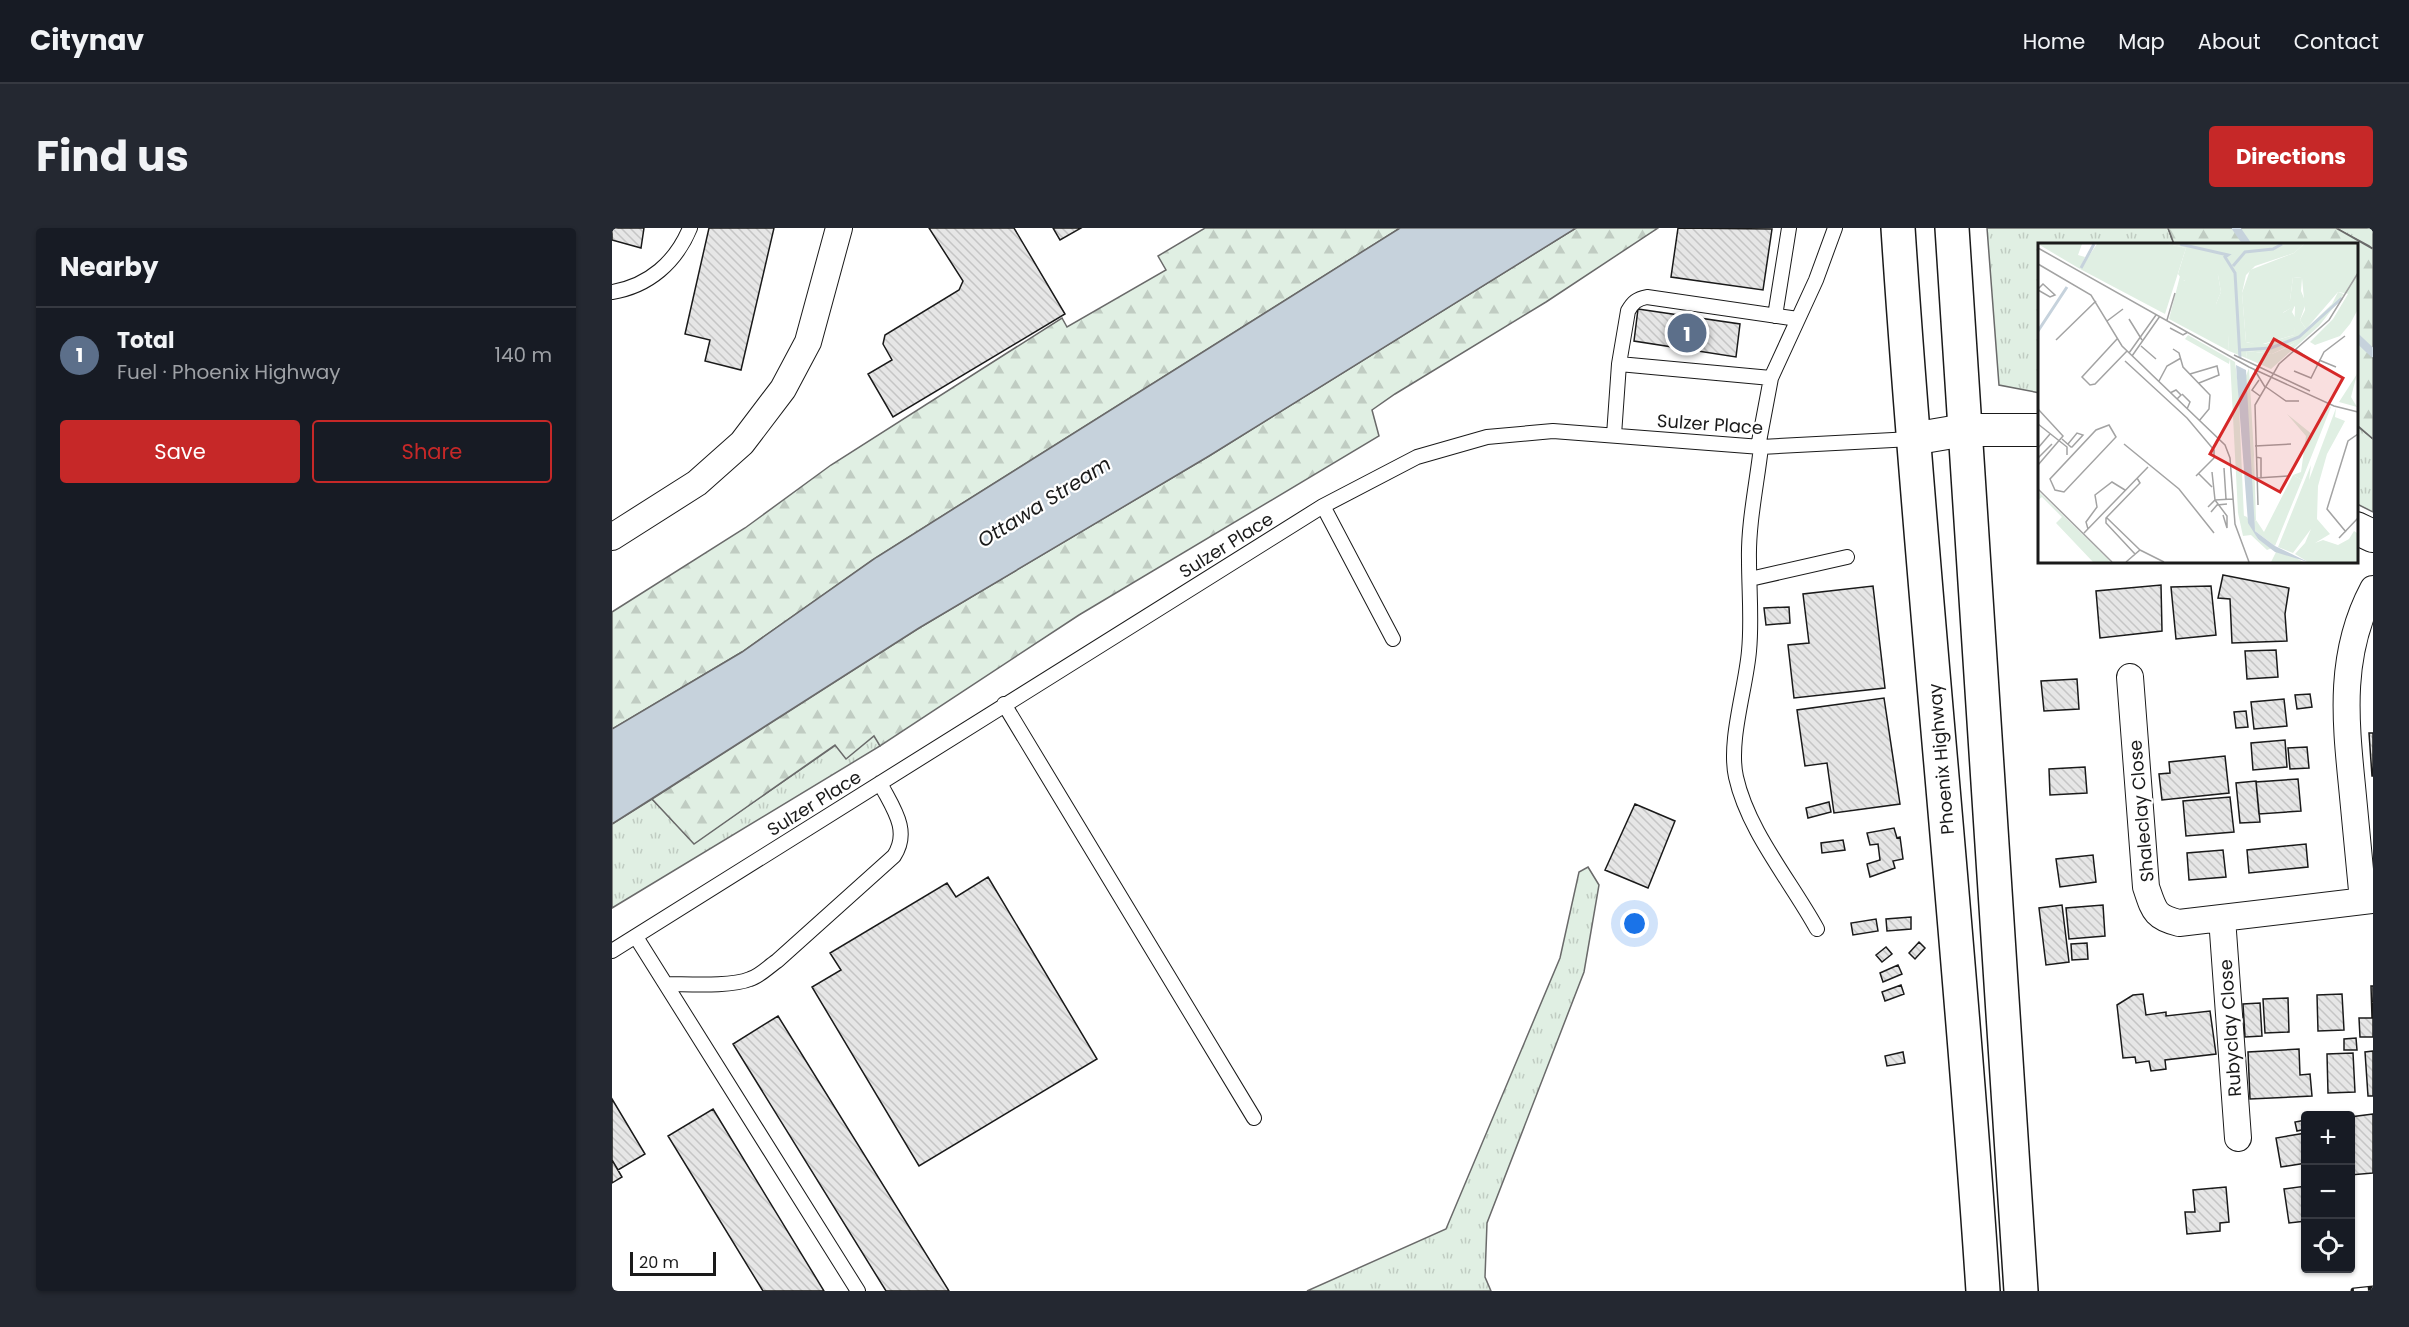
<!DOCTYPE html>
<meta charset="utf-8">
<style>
body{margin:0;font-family:Poppins,sans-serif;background:#242831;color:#f1f3f6}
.controls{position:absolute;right:18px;bottom:18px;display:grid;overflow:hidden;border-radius:6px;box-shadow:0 2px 4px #0004}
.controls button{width:54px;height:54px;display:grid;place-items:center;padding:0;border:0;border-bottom:2px solid #363941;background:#171b24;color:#f1f3f6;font:30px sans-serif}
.scale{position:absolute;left:18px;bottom:15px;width:86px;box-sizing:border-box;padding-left:6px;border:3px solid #1a1a1a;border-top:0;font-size:16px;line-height:21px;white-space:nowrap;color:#1a1a1a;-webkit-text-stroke:4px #fff;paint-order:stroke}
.you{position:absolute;left:1023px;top:696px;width:21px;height:21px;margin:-15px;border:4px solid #fff;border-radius:50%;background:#1a73e8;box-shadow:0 0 0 9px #1a73e833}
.badge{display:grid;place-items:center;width:39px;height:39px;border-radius:50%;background:#c62828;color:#fff;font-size:20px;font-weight:700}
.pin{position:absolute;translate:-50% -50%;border:3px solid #fff;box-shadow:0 2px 6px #0006}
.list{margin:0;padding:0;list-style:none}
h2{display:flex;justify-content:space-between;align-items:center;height:78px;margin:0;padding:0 24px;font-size:26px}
h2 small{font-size:20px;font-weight:400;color:#9ea1a6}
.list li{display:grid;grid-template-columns:39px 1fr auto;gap:18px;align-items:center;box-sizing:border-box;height:96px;padding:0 24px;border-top:2px solid #363941}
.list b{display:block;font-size:22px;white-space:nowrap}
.list p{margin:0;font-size:20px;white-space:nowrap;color:#9ea1a6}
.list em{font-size:20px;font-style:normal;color:#9ea1a6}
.actions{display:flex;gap:12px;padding:18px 24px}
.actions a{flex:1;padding:14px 0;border:2px solid #c62828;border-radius:6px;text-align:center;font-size:21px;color:#c62828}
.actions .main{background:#c62828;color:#fff}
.icon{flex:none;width:33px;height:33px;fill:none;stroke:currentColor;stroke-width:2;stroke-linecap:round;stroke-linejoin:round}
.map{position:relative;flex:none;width:1761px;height:1063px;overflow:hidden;border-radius:6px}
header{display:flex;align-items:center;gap:36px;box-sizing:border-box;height:84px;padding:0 30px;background:#171b24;border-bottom:2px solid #363941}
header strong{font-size:28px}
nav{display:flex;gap:33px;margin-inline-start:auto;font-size:21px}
.intro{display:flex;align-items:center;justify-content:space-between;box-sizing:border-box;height:144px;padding:0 36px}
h1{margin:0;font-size:42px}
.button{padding:15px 27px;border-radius:6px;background:#c62828;color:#fff;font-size:21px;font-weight:700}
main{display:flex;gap:36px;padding:0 36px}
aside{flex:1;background:#171b24;border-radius:6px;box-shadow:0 2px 4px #0004}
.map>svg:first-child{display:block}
.grass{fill:url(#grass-tufts);stroke:#6a6a6a;stroke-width:1.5}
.forest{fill:url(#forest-firs);stroke:#6a6a6a;stroke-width:1.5}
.water{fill:#c6d2dc;stroke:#6a6a6a;stroke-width:1.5}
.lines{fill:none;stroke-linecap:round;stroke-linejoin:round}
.stream{stroke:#c6d2dc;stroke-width:8}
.building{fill:url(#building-back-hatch);stroke:#1a1a1a;stroke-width:1.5}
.service-casing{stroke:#1a1a1a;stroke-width:16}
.minor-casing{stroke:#1a1a1a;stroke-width:28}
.tertiary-casing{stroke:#1a1a1a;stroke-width:34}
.secondary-casing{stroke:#1a1a1a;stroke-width:36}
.service{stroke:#fff;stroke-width:14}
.minor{stroke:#fff;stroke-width:26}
.tertiary{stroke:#fff;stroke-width:32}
.secondary{stroke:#fff;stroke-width:33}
.rail-casing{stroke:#1a1a1a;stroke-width:7}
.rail{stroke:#fff;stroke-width:4.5;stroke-dasharray:14;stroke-linecap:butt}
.labels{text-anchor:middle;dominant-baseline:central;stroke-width:4.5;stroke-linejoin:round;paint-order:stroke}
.street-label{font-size:18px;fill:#1a1a1a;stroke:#fff}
.water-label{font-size:20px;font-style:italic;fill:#1a1a1a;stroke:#fff}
.inset-river{fill:none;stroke:#c6d2dc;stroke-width:3}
.inset-road{fill:none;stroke:#a3a3a3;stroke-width:1.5}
.view{fill:#d62828;fill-opacity:0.15;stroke:#d62828;stroke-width:3}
.inset-edge{fill:none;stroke:#1a1a1a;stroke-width:3}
</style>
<header>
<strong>Citynav</strong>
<nav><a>Home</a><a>Map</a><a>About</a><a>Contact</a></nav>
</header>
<div class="intro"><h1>Find us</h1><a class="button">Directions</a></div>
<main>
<aside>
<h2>Nearby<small></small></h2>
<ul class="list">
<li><span class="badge" style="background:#5c6f8a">1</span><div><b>Total</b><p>Fuel · Phoenix Highway</p></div><em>140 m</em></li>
</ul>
<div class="actions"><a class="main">Save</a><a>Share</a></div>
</aside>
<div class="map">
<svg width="1761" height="1063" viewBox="0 0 1761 1063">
<defs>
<pattern id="grass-tufts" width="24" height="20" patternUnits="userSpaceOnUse" patternTransform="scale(1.5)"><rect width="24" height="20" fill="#e0efe3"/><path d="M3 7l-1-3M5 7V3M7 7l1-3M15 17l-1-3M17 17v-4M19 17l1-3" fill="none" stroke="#c0ccc2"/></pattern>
<pattern id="forest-firs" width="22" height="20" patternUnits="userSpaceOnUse" patternTransform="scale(1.5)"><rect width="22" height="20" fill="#e0efe3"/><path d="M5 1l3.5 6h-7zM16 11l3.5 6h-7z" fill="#c0ccc2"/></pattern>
<pattern id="building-back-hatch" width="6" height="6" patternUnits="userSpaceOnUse" patternTransform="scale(1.5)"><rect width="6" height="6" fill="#e6e6e6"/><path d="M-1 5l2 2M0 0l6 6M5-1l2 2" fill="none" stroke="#c5c5c5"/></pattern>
</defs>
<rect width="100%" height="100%" fill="#fff"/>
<path class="grass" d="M1375,0H1556L1562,16H1428V165L1387,157Z
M1724,0H1761V21L1757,18Z
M1744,197L1761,211V284L1745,276Z
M263,507L268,518L0,680V596L40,571L82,615L224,517Z
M976,639L987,657L972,744L875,995L873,1049L879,1063H695L834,1001L948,730L967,644Z"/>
<path class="forest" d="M593,0H788L260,332L130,424L0,501V384L133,300L219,237L450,90L455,99L554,42L546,28Z
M964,0H1046L934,74L783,166L760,182L767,208L467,387L268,518L262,508L234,531L223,517L82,616L40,571L307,400L597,228Z
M1556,0H1724L1761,21V211L1745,197L1744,16H1562Z"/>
<path class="water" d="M788,0H964L597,228L307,400L0,596V501L130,424L265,329Z"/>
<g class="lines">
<path class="stream" d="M1624,0L1635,16
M1744,109L1761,125"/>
</g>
<path class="building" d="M0,0H32L29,20L0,12Z
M97,0H162L129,142L93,133L98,112L73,106Z
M317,0H402L453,86L281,189L256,146L280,132L271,116L273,107L347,62L351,53Z
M441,0H469L448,12Z
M1066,0L1160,1L1151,62L1059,49Z
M1026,81L1128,96L1124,129L1022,113Z
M1611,347L1677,360L1673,386L1675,413L1620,415L1618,371L1606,370Z
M1549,357L1550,403L1488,410L1484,363Z
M1261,358L1273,460L1182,470L1176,417L1197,415L1191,366Z
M1599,358L1604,407L1564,411L1559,359Z
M1177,379L1178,395L1154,397L1152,380Z
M1664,422L1666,449L1635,451L1633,423Z
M1465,451L1467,481L1432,483L1429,453Z
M1698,466L1700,479L1685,481L1683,467Z
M1272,470L1288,576L1222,585L1215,535L1193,538L1185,482Z
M1672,471L1675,498L1642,501L1639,474Z
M1634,483L1636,499L1624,500L1622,484Z
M1757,505H1761V548H1760Z
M1673,512L1675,539L1641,542L1639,515Z
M1695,519L1697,540L1678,541L1676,520Z
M1613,528L1617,565L1550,572L1547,546L1558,545L1557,534Z
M1473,539L1475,565L1438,567L1437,541Z
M1686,551L1689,583L1647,586L1644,554Z
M1644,553L1648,594L1628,595L1624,555Z
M1618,569L1622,604L1574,608L1571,573Z
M1217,574L1219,584L1196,590L1194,580Z
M1023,576L1063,593L1036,660L993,642Z
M1282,600L1285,610L1288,609L1291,631L1281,633L1283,640L1258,649L1255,636L1268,632L1266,616L1258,617L1255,605Z
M1231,612L1233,622L1210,625L1209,615Z
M1694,616L1696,639L1637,645L1635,622Z
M1611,622L1614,649L1577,652L1575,625Z
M1481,627L1484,654L1448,659L1444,631Z
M376,649L485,831L307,938L200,759L229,742L218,725L335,655L344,669Z
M1450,677L1457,734L1434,737L1427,680Z
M1491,677L1493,708L1457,711L1454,680Z
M1299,689V701L1275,703L1274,691Z
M1264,691L1266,703L1241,707L1239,695Z
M1307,714L1313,720L1303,731L1297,725Z
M1475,715L1476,731L1460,732L1459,716Z
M1274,719L1280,726L1270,734L1264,727Z
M1286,737L1290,746L1271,754L1268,745Z
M1289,757L1292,766L1273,773L1270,764Z
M1759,758H1761V809H1748L1747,790H1760Z
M1531,766L1534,787L1554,784V788L1598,783L1604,826L1553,832L1554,841L1539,843L1537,833L1524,835L1523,829L1511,830L1505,777L1521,767Z
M1730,766L1732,802L1706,803L1705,767Z
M1676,770L1677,804L1653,805L1651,771Z
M1648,775L1650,808L1633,809L1631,776Z
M166,788L337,1063H274L121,816Z
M1744,810L1745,822H1732V811Z
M1687,821L1688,847L1698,846L1700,868L1638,871L1636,824Z
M1761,823V868H1756L1753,824Z
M1291,824L1293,835L1275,838L1273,828Z
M1741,825L1743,864L1716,865L1715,826Z
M0,871L33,926L6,942L0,932Z
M101,881L212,1063H151L56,908Z
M1761,886V945L1738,947V889Z
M1694,892V901L1685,903L1683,894Z
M1694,905V935L1669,939L1664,910Z
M0,932L10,949L0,955Z
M1694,958V993L1677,995L1672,961Z
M1614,959L1617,994L1608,995V1003L1575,1006L1573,984H1583L1581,962Z"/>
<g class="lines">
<defs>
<path id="service" d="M0,64C37,58 64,34 78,0
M1163,88L1177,0
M1007,136L1159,150
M1002,207L1007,136L1016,83C1021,74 1025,71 1035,69L1186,91
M1146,219L1159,150L1204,52L1223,0
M1149,219C1145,255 1136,296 1137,332C1137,362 1140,393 1137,423C1134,460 1116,513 1124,549C1136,603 1178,652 1205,701
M711,278L781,411
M1138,351L1235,329
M392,476L642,890
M24,709L246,1063
M0,723L711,278L805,229L875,209L941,203L1149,219L1300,211
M54,756C76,756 119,759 138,751C148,748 156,739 165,733L282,628C299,602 280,579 268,555"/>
<path id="minor" d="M0,309L85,255L130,215L171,161L196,114L227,0
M1518,449L1534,659C1542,682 1542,689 1567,695L1761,672
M1751,673C1747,635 1744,596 1740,558C1733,489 1727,425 1761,361
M1610,690L1626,910"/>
<path id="tertiary" d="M1300,211L1353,202H1428
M1744,300L1761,308"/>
<path id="secondary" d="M1286,0C1309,355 1348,708 1371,1063
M1340,0L1409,1063"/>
</defs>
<use href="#service" class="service-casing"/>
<use href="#minor" class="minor-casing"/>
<use href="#tertiary" class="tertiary-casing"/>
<use href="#secondary" class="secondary-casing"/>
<use href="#service" class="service"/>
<use href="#minor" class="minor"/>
<use href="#tertiary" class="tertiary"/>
<use href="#secondary" class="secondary"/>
<defs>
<path id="rail" d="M1742,1063L1761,1061"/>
</defs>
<use href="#rail" class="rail-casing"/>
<use href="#rail" class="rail"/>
</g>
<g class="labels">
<g class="street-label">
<text transform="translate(1098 196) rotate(4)">Sulzer Place</text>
<text transform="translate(614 317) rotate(-32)">Sulzer Place</text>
<text transform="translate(1329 531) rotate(-95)">Phoenix Highway</text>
<text transform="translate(202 575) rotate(-32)">Sulzer Place</text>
<text transform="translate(1529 583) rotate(-95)">Shaleclay Close</text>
<text transform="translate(1618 800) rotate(-94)">Rubyclay Close</text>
</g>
<g class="water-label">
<text transform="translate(432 274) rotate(-32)">Ottawa Stream</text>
</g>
</g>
<g transform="translate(1426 15)">
<rect width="320" height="320" fill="#fff"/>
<path d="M0,1H44L40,12L47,14L42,26ZM266,1H319V36L311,51L300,49L268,86L262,77L267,67L264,35L255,34L252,57L245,70L257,62L254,69L258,76L256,92L221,102L208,99L204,50L212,27L256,10ZM281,83L233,126L208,115L209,108L234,111L252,103ZM150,92L192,116L191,121L147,96ZM291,163L293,164L264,237L255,232L263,229L268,193L249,171L275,192ZM216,212L218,277L214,280L211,229L215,228ZM0,248L69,315L72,319H55L18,280L24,274L4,254L0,257ZM200,270L209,274L220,296L234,305L229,307L213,292L205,293ZM238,309L250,310L265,319H233Z" fill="#e0efe3"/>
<path d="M130,1H266L256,10L217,23L208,32L204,50L208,99L211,100L227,101L256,92L257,63L244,70L243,66L252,57L255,34L264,35L263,48L268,60L262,77L268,86L294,61L300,49L306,51L281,83L261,98L234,111L209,108L208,115L191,108L190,92L178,61L183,49L180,32L165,27L145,38L140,31L148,5ZM319,36V68L312,81L302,93L277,102L272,99L295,76ZM192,116L197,119L200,141L206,275L200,270ZM211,125L216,212L215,228L211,229L206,138ZM319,131L313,154L319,164L301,159ZM298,165L297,174L307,178L289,211L280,243L279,276L292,291L277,300L285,297L300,302L311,296L316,288L319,290V319H270L257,311L267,300L273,286L255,310L240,304L273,222L271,237ZM255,232L264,237L237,303L217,288L214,280L218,277L226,289Z" fill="#e0efe3"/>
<path d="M59,1H130L148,5L127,71L42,26ZM168,22H173L180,32L183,49L178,61L189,67L191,108L131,76L142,33L146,38L155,25L160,29Z" fill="#e0efe3"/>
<path d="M198,122L208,127L217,288L237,303L270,319L237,309L220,296L210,280Z" fill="#c6d2dc"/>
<path class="inset-river" d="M142,1L190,12L187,14L197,30L202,115M195,23L207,9L235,6L244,1M43,25L56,1M0,88L29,44M202,107L233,105L261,94L304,55"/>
<path class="inset-road" d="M0,5L211,124L296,163L320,169M0,21L53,52L84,103L187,202L192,215L197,281L211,319M0,46L5,41L17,52L12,54L0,47M91,76L104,97M129,77L137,50M69,78L85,66M132,85L145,92L150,89M79,96L44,134L52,142L57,141L89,108M18,97L58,58M103,103L118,116M135,106L141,110L145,124L172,152L171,166L161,178M257,106L279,121M91,110L118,72M196,112L272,148M94,113L122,73M281,117L298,124M87,118L149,175L176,207V215L158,233M216,126L227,144M256,128L273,135L286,109L307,93M152,131L179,123L181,132L161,140M221,137L214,147L222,153M121,138L129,123L143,115M228,144L248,158H261M132,150L138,147L143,152L139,156M144,151L152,159L149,166M0,166L25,193L0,222M0,181L29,204V212M71,182L78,194L26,249L17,247L12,236L58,187ZM24,196L33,204H34L45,192L39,190L30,201M86,201L141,246L176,290M217,203L253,201M0,205L12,191M218,214L223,215V235M0,215L14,201M186,225L188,256M174,229L177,257L195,256M161,231L174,244M219,235L251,233M320,237V257M0,246L74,319M220,262L217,162L241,121L291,77L320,30M170,264L177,257L189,273V285L185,272M173,269L179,262L189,261M69,275L102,307M50,286L48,279L59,264L57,252L74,239L87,247M308,289L289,266L310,198L320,191M46,290L110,224M301,295L320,275M97,311L68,280V275L102,240L99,235M88,319L102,307L126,319"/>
<path class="view" d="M236,96L305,135L242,249L172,211Z"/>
<rect width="320" height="320" class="inset-edge"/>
</g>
</svg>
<div class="controls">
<button>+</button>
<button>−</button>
<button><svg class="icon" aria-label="locate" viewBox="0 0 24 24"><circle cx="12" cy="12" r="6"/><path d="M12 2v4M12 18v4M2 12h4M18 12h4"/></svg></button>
</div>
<div class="scale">20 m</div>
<div class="you"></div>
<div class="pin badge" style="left:1075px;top:105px;background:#5c6f8a">1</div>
</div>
</main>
